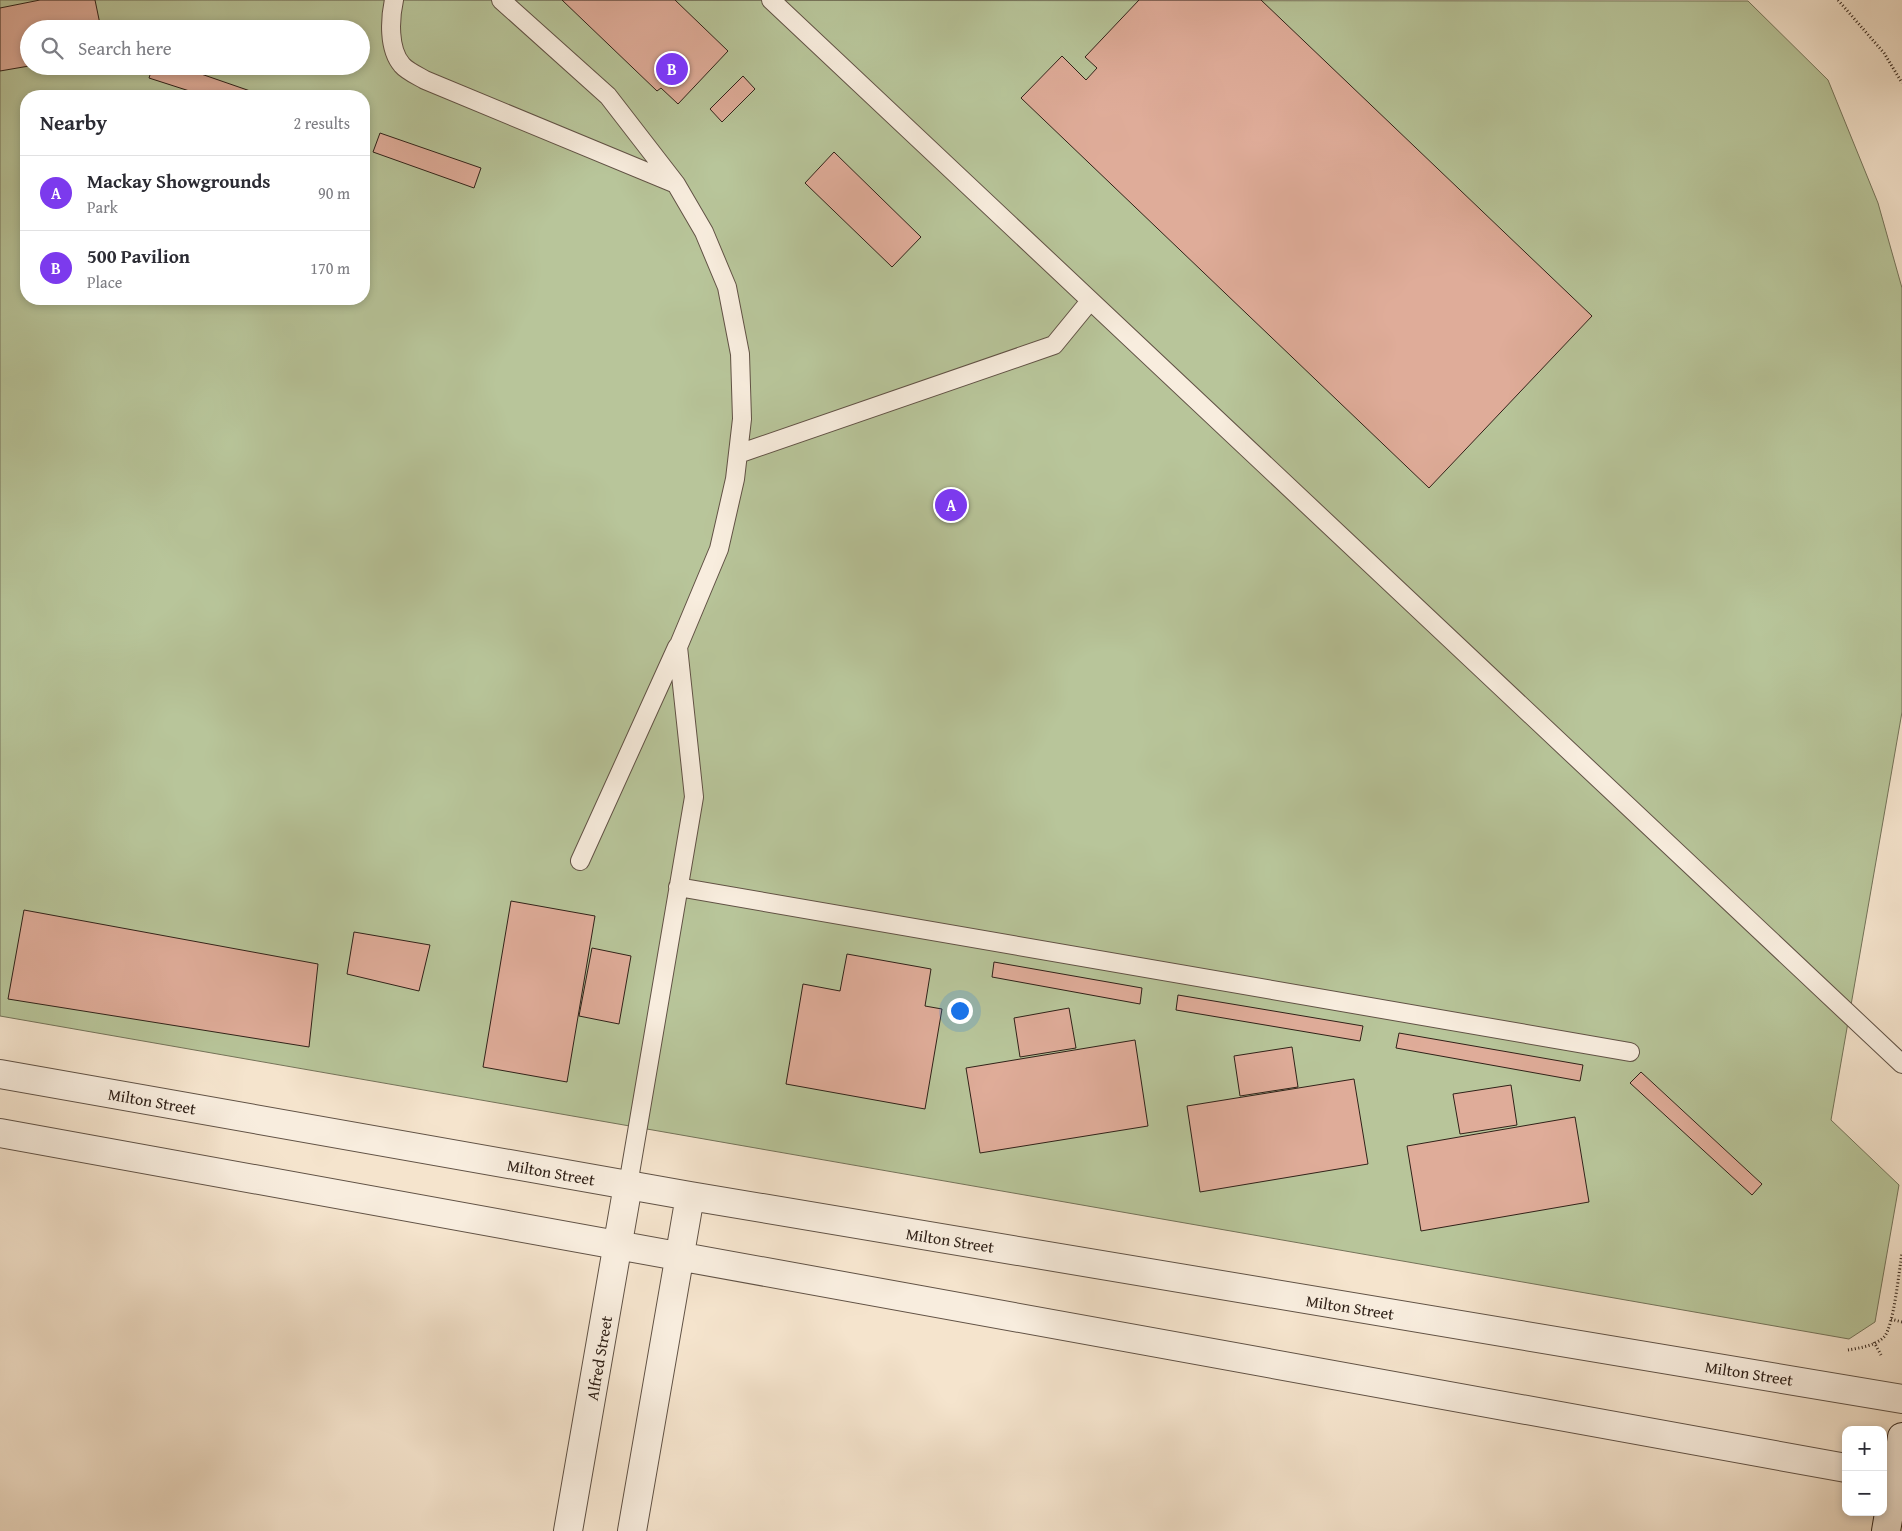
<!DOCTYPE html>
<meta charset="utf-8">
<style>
body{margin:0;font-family:"Gentium Book Plus",serif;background:#f2f2f3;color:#2b2b33}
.controls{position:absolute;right:15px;bottom:15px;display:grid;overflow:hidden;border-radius:10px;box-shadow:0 2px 8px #0003}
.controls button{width:45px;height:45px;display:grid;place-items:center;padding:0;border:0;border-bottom:1px solid #e1e1e2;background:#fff;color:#2b2b33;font:25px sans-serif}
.you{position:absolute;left:959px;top:1010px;width:18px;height:18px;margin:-12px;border:4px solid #fff;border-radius:50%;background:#1a73e8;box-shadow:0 0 0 8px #1a73e833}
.badge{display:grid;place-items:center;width:32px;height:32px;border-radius:50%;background:#7c3aed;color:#fff;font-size:16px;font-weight:700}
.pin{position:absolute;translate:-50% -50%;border:2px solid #fff;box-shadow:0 1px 5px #0006}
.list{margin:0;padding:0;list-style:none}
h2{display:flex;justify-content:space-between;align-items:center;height:65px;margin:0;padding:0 20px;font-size:21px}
h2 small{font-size:16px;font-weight:400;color:#7c7c81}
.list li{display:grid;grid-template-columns:32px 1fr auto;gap:15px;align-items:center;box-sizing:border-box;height:75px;padding:0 20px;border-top:1px solid #e1e1e2}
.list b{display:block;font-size:19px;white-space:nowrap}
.list p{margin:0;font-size:16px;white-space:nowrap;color:#7c7c81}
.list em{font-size:16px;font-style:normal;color:#7c7c81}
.icon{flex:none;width:28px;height:28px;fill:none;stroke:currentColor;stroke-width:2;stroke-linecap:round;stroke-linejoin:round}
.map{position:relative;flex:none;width:1902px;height:1531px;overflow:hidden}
.search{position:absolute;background:#fff;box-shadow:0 2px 8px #0003;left:20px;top:20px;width:350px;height:55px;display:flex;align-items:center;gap:12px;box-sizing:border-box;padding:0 18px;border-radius:28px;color:#7c7c81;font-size:19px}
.panel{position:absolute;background:#fff;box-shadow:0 2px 8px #0003;left:20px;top:90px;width:350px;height:215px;border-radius:20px}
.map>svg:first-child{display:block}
.green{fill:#b8c59a;stroke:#747359;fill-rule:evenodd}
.building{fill:#dfac99;stroke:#302118}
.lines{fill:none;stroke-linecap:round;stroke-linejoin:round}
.service-casing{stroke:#615245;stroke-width:20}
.tertiary-casing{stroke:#615245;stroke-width:30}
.secondary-casing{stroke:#302118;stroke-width:30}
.path{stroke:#302118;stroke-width:3;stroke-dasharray:1 2.5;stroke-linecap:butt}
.service{stroke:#f8edde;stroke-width:18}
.tertiary{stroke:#f8edde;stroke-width:28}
.secondary{stroke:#f8edde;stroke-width:28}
.labels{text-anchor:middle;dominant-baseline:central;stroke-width:4.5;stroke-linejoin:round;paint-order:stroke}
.street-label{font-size:16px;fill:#302118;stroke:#f8edde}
</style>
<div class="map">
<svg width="1902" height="1531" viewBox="0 0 1902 1531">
<rect width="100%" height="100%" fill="#f5e4cd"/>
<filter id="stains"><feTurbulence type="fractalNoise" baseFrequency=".004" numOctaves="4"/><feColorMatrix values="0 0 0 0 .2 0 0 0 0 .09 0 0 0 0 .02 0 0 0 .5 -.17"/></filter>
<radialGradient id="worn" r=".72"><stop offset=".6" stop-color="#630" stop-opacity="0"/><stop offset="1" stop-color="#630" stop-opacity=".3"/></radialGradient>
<path class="green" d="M0,0L1748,1L1828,80L1878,203L1902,288V712L1831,1120L1899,1185L1875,1322L1849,1339L0,1016ZM29,29H361V66H29ZM26,96H364V299H26Z"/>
<path class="building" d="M40,0H95L101,29H29V66L0,71V8Z
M562,0H675L728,51L678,104L661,88L657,91Z
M1139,0H1261L1592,316L1429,488L1021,98L1062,56L1086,80L1097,68L1085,57Z
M153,66H178L256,93L255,96H205L149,78Z
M743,76L755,89L722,122L710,109Z
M364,127L369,129L364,143Z
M380,133L481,168L474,188L373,152Z
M834,152L921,237L892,267L805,183Z
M511,901L595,916L567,1082L483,1067Z
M24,910L318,964L309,1047L8,999Z
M354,932L430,945L419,991L347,974Z
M592,948L631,956L619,1024L579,1016Z
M847,954L931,969L925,1006L942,1009L925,1109L786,1084L803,984L840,991Z
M994,962L1142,988L1140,1004L992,977Z
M1178,995L1363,1026L1360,1041L1176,1010Z
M1069,1008L1076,1048L1020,1057L1014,1018Z
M1399,1033L1583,1065L1580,1081L1396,1048Z
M1135,1040L1148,1126L980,1153L966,1068Z
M1292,1047L1298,1087L1240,1096L1234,1056Z
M1641,1072L1762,1184L1752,1195L1630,1083Z
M1354,1079L1368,1164L1200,1192L1187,1106Z
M1511,1085L1517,1125L1460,1134L1453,1094Z
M1575,1117L1589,1202L1421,1231L1407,1146Z"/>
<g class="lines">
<defs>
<path id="service" d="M394,0C390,18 388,49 402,65C407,71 418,76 425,80L676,184
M501,0L608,96L676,184L704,232L727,287L740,354L742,419L735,479L719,549L678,647L694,797L628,1185
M771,0L1902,1064
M738,454L1054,345L1090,301
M580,861L677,647
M678,887L1630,1052"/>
<path id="tertiary" d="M0,1074L690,1196L1902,1399
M0,1133L1846,1468
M568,1531L628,1185
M632,1531L690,1196"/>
<path id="secondary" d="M1886,1531L1902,1437"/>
</defs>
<use href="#service" class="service-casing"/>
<use href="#tertiary" class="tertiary-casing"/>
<use href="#secondary" class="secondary-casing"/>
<path class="path" d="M1838,0L1884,53L1902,83
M1891,1319L1902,1322
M1874,1342L1881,1355
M1848,1350C1859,1348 1875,1346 1884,1337C1894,1326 1899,1270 1902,1253"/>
<use href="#service" class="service"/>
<use href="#tertiary" class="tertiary"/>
<use href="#secondary" class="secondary"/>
</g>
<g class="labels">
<g class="street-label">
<text transform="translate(152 1101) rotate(10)">Milton Street</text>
<text transform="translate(551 1172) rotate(10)">Milton Street</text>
<text transform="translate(950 1240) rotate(9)">Milton Street</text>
<text transform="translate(1350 1307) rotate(9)">Milton Street</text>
<text transform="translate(599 1358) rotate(-80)">Alfred Street</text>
<text transform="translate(1749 1373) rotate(9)">Milton Street</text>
</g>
</g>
<rect width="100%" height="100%" filter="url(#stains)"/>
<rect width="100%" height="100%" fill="url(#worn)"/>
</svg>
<div class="controls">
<button>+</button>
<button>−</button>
</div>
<div class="you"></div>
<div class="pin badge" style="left:951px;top:505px">A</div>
<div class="pin badge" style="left:672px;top:69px">B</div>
<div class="search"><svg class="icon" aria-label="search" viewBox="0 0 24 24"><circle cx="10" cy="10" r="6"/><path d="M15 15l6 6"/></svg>Search here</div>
<section class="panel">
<h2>Nearby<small>2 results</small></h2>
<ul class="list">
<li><span class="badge">A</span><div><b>Mackay Showgrounds</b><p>Park</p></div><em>90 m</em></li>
<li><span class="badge">B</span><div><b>500 Pavilion</b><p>Place</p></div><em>170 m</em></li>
</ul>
</section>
</div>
